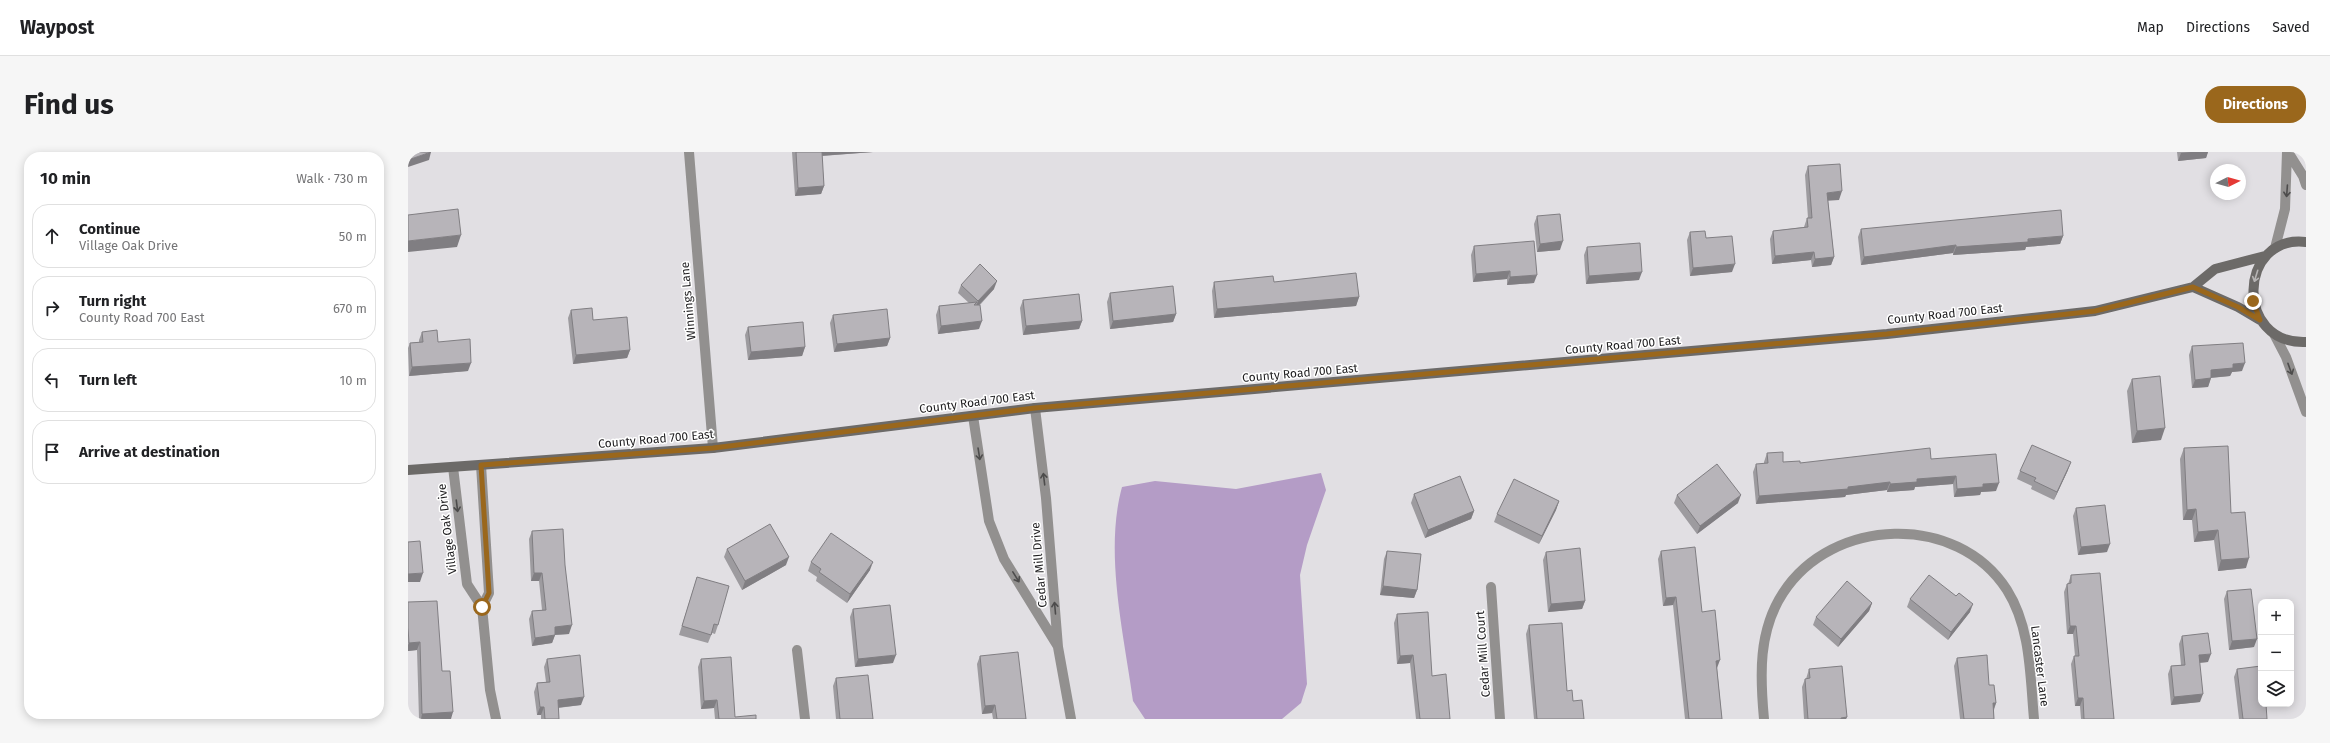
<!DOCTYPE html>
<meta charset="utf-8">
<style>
body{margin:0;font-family:"Fira Sans",sans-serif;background:#f6f6f6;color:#202124}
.controls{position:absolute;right:12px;bottom:12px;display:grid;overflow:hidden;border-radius:8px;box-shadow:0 2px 10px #0003}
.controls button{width:36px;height:36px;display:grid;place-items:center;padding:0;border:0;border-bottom:1px solid #e0e0e0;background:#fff;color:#202124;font:20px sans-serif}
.compass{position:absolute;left:1802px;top:12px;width:36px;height:36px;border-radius:50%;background:#fff;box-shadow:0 2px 10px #0003;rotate:85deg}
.stop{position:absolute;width:12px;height:12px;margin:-9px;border:3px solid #9a671c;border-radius:50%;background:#fff}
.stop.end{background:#9a671c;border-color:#fff;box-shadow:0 1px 4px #0008}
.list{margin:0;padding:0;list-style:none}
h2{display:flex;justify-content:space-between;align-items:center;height:52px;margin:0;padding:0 16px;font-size:17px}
h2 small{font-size:13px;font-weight:400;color:#757577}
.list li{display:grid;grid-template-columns:26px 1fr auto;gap:12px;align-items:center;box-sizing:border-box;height:64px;margin:0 8px 8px;padding:0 8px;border:1px solid #e0e0e0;border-radius:16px}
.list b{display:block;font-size:15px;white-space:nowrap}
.list p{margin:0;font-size:13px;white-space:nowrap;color:#757577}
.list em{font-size:13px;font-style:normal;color:#757577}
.icon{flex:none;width:22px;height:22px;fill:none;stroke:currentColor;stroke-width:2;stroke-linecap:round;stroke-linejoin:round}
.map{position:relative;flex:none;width:1898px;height:567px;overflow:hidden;border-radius:16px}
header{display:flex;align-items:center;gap:24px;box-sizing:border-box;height:56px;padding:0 20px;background:#fff;border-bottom:1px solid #e0e0e0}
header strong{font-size:19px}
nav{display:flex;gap:22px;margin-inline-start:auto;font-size:14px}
.intro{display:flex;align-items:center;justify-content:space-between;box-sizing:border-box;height:96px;padding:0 24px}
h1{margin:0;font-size:28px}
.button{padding:10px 18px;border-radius:16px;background:#9a671c;color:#fff;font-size:14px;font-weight:700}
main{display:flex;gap:24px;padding:0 24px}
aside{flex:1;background:#fff;border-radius:16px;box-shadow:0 2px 10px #0003}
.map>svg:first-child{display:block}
.water{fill:#b49cc6}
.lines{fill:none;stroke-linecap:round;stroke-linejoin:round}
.service{stroke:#92908f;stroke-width:10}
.minor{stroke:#92908f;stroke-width:10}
.tertiary{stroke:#92908f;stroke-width:10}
.secondary{stroke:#6c6a68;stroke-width:10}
.wall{fill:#9d9b9f}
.shaded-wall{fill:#807e82}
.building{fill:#b7b4b9;stroke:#807e82}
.oneway{stroke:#4d4c4c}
.oneway2{stroke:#b6b4b4}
.route{stroke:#9a671c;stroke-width:5}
.labels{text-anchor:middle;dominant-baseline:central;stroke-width:3;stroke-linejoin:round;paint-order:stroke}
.street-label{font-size:12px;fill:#1f1e20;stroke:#fff}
</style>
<header>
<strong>Waypost</strong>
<nav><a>Map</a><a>Directions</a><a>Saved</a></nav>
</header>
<div class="intro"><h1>Find us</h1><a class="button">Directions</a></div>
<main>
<aside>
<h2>10 min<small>Walk · 730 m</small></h2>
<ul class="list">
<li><svg class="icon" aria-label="ahead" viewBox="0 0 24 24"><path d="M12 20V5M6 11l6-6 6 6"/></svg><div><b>Continue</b><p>Village Oak Drive</p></div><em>50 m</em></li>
<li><svg class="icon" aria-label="right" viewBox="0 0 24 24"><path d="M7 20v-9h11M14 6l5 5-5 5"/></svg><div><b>Turn right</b><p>County Road 700 East</p></div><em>670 m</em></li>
<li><svg class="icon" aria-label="left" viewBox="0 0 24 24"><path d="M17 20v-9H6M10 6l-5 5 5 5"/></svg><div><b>Turn left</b></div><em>10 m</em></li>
<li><svg class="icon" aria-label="arrive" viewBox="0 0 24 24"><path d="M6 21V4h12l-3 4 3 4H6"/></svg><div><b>Arrive at destination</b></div></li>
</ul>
</aside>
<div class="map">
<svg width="1898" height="567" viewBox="0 0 1898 567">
<rect width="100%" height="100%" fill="#e1dfe3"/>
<path class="water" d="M913,321L918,338L899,393L892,423L899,532L893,551L874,567H737L725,549C716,482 696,401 714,335L747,329L828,337Z"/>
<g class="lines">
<path class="service" d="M281,0L305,296"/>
<path class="minor" d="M1880,0L1895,24L1898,33
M1867,96L1877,57L1879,0
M627,256L638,346L650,495L663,567
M565,264L581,369L596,407L649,493
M73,313L81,441L74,455
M45,315L59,432L74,455L82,538L88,567
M1083,435L1092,567
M389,498L397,567
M1356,567C1352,524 1350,479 1375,441C1424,365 1549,360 1599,438C1623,476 1622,524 1626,567"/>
<path class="tertiary" d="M1866,182L1878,205L1898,260"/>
<path class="secondary" d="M1898,90C1830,82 1826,193 1898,190
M1785,135L1830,155L1852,168
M0,318L305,296L627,256L1479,182L1687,159L1785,135L1807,117L1857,104"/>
</g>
<path class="wall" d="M384,0H465L414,4L416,34L413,42L387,44Z
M1769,0H1800L1798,6L1770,9Z
M1400,14L1431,48H1420L1426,105L1423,113L1404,115L1403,108L1364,112L1362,87L1365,79L1396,75L1399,66H1400L1397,23Z
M1129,64L1152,98L1129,100L1126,72Z
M1453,77L1655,84L1652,92L1618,95L1617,98L1545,103V101L1453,113L1450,85Z
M1282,80L1298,86L1324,120L1282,124L1279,88Z
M1066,94L1126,131L1099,133V127L1065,130L1063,103Z
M1179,95L1231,128L1178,132L1176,103Z
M806,130H866L951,145L948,154L806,166L804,139Z
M553,133L586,137L572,153L571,177L530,182L528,163L531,154L561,151L550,141Z
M702,141L768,162L765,170L702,177L699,150Z
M615,148L674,169L671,177L615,183L612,156Z
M163,158L185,168L222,198L219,206L165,212L160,166Z
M425,163L482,186L479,194L426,200L422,171Z
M340,175L397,195L394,204L340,208L337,183Z
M14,180L30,190L60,219L1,224L0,196L2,191L11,190V188Z
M1784,194L1834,219L1824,220L1822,224L1803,226L1800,235L1784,236L1781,203Z
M1724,227L1753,288L1724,291L1719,239Z
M1776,296L1823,361L1838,416L1810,419L1806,388L1786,390L1784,368H1775L1772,307Z
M1359,301L1375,310L1392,311L1523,307L1588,339L1573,340L1572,343L1546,345L1545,332L1507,335L1506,338L1479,340V338L1438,343L1437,345L1348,352L1345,320L1348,312H1356V310Z
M1660,318L1646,348L1623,337L1624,334L1609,327L1612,319Z
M1006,342L1066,359L1063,367L1017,386L1003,351Z
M1269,343L1330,351L1289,382L1266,351Z
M1151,349L1148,358L1131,392L1086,370L1089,362Z
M1668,356L1699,400L1670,403L1665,364Z
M124,379L157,413L161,482L147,483L144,491L124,494L121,467L124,459L134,458L131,429H123L121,387Z
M319,397L378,413L334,438L316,405Z
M979,399L1009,438L1006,446L972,443L976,407Z
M1253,399L1294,460L1309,516L1314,567H1277L1265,453L1255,454L1250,407Z
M1138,400L1177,449L1174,457L1140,460L1135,408Z
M403,410L462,418L439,451L408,429L409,425L400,419Z
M1663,423L1706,567H1673L1672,554H1667L1663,512L1666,504H1667L1665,482H1659L1656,440L1659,432H1660Z
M289,425L310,473L307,482L304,481L300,491L271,483Z
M1819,439L1846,495L1821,498L1816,447Z
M1502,447L1562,460L1540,488L1499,455Z
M0,450L34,519L43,567H11L9,498L0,499Z
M1464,451L1461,459L1430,495L1405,473L1408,465Z
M445,457L485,511L447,515L442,465Z
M989,462L1024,524L1042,567H1008L1002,511L989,512L986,471Z
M1121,473L1165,549L1176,567H1126L1118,482Z
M1774,484L1800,510L1791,511L1792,550L1763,553L1760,522L1763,514L1773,513L1771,492Z
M572,504L618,567H585L584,561L574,562L569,512Z
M1549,506L1588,551L1586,558V567H1552L1546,514Z
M139,507L173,553L150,556L151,567H133V563H129L126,540L129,531L138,530L136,515Z
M293,507L327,565L348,567H307L306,556L293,557L290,515Z
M1401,517L1439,565L1438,567H1396L1394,535L1397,527H1398Z
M1829,517L1859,567H1831L1826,525Z
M428,526L465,567H428L425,534Z"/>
<path class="shaded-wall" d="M23,0L21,8L0,15V8Z
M412,0H465L411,4Z
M1783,0H1800L1798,6L1770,9L1773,1Z
M416,34L413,42L387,44L390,36Z
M1434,39L1431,48L1416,49L1419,41Z
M53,83L49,95L0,100V89Z
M1655,84L1652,92L1618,95L1617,98L1545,103L1548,95Z
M1155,89L1152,98L1129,100L1132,92Z
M1548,93L1545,101L1453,113L1456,105Z
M1406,100L1403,108L1364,112L1367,104Z
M1426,105L1423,113L1404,115L1407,107Z
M1327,112L1324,120L1282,124L1285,116Z
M1102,119L1099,127L1065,130L1068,122Z
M1234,120L1231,128L1178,132L1181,124Z
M1129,123L1126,131L1099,133L1102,125Z
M589,129L586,137L567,157L570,149Z
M951,145L948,154L806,166L809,157Z
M768,162L765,170L702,177L705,169Z
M574,169L571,177L530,182L533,174Z
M674,169L671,177L615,183L618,174Z
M482,186L479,194L426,200L429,192Z
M397,195L394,204L340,208L343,200Z
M222,198L219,206L165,212L168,203Z
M63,211L60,219L1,224L4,215Z
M1837,211L1834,219L1824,220L1822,224L1800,226L1803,218L1825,212Z
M1803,226L1800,235L1784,236L1787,228Z
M1757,276L1753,288L1724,291L1729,279Z
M1663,310L1660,318L1646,348L1649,340Z
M1548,324L1545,332L1507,335L1506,338L1479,340L1482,332L1509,327Z
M1482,330L1479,338L1438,343L1437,345L1348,352L1351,344Z
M1591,331L1588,339L1573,340L1572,343L1546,345L1549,337L1575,332Z
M1333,343L1330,351L1289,382L1292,374Z
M1151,349L1148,358L1131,392L1134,384Z
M1788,357L1784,368H1775L1779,358Z
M1066,359L1063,367L1017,386L1020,378Z
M1810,378L1806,388L1786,390L1790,380Z
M1702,392L1699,400L1670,403L1673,395Z
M381,405L378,413L334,438L337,429Z
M1841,406L1838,416L1810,419L1813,408Z
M465,410L462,418L439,451L442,442Z
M15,421L12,430H0V422Z
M126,421H134L131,429H123Z
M975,434L1009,438L1006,446L972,443Z
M1268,445L1265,453L1255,454L1258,446Z
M1177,449L1174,457L1140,460L1143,452Z
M1464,451L1461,459L1430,495L1433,487Z
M1565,452L1562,460L1540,488L1543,480Z
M164,473L161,482L144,483L147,475Z
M1662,474H1668L1665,482H1659Z
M147,483L144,491L124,494L127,486Z
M1849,487L1846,495L1821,498L1824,489Z
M12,490L9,498L0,499V493L1,491Z
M1803,502L1800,510L1788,511L1791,503Z
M488,503L485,511L447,515L450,507Z
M1005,503L1002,511L989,512L992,504Z
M1312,508L1309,516L1305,517L1308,509Z
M1795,542L1792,550L1763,553L1766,545Z
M176,545L173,553L147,556L150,548Z
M1670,546H1675L1672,554H1667Z
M309,548L306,556L293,557L296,549Z
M1585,551H1588L1585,559Z
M587,553L584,561L574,562L577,554Z
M132,555H136L133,563H129Z
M45,560L43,567H13L14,562Z
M1439,565L1438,567H1433V566Z"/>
<path class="building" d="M0,0H23L0,8Z
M388,0H414L416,34L390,36Z
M1432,12L1434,39L1419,41L1426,105L1407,107L1406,100L1367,104L1365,79L1400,75L1399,66H1404L1400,14Z
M50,57L53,83L0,89V63Z
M1653,58L1655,84L1620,87V90L1548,95V93L1456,105L1453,77Z
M1152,62L1155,89L1132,92L1129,64Z
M1297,79L1298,86L1324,84L1327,112L1285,116L1282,80Z
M1126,89L1129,123L1102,125V119L1068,122L1066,94Z
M1232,91L1234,120L1181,124L1179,95Z
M572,112L589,129L570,149L553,133Z
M948,121L951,145L809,157L806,130L865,124L866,130Z
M765,134L768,162L705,169L702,141Z
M671,142L674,169L618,174L615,148Z
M569,150L566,153H572L574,169L533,174L531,154Z
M184,156L185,168L219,165L222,198L168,203L163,158Z
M479,157L482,186L429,192L425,163Z
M395,170L397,195L343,200L340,175Z
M29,178L30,190L62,187L63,211L4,215L2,191L15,190L14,180Z
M1835,191L1837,211L1825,212V216L1803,218V226L1787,228L1784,194Z
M1752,224L1757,276L1729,279L1724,227Z
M1624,293L1663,310L1649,340L1626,329L1628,326L1612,319Z
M1820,294L1823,361L1837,360L1841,406L1813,408L1810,378L1790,380L1788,357L1779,358L1776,296Z
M1522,296L1523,307L1588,302L1591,331L1575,332V335L1549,337L1548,324L1509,327V330L1482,332V330L1440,335V337L1351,344L1348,312L1360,311L1359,301L1375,300V310L1392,309V311Z
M1309,312L1333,343L1292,374L1269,343Z
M1052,324L1066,359L1020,378L1006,342Z
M1106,327L1151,349L1134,384L1089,362Z
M1697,353L1702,392L1673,395L1668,356Z
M362,372L381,405L337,429L319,397Z
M155,377L157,413L164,473L147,475V483L127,486L124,459L138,458L134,421H126L124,379Z
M423,381L465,410L442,442L411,420L413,417L403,410Z
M12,389L15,421L0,422V390Z
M1287,395L1294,460L1307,458L1312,508L1308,509L1314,567H1281L1268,445L1258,446L1253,399Z
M1172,396L1177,449L1143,452L1138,400Z
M979,399L1013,402L1009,438L975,434Z
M1692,421L1706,567H1676L1675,546H1670L1666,504H1671L1668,474H1662L1659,432L1663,431V423Z
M1521,423L1548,444L1551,441L1565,452L1543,480L1502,447Z
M289,425L321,434L310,473L306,472L303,483L274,474Z
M1439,429L1464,451L1433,487L1408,465Z
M1843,437L1849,487L1824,489L1819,439Z
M29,449L34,519H42L45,560L14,562L12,490L1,491L0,476V450Z
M482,453L488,503L450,507L445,457Z
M1020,460L1024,524L1038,522L1042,567H1012L1005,503L992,504L989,462Z
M1154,471L1159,539L1164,538L1165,549L1174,548L1176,567H1129L1121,473Z
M1800,481L1803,502L1791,503L1795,542L1766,545L1763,514L1777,513L1774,484Z
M610,500L618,567H589L587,553L577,554L572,504Z
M172,503L176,545L150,548L151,567H137L136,555H132L129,531L142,530L139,507Z
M1579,503L1581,533H1586L1588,551H1585L1586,567H1556L1549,506Z
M323,505L327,565L348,563V567H311L309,548L296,549L293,507Z
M1434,514L1439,565L1433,566V567H1400L1397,527L1402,526L1401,517Z
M1853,514V552H1858L1859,567H1835L1829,517Z
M460,523L465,567H432L428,526Z"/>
<defs><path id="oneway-shaft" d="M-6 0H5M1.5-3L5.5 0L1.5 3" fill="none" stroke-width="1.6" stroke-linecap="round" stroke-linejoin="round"/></defs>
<g class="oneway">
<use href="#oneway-shaft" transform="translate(1879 39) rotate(94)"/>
<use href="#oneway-shaft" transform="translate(1882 217) rotate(70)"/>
<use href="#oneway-shaft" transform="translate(571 302) rotate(81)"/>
<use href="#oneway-shaft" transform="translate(636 327) rotate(-97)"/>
<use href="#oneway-shaft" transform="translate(49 354) rotate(83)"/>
<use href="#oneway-shaft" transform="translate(608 425) rotate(58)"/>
<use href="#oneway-shaft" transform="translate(647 456) rotate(-95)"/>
</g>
<use class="oneway2" href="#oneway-shaft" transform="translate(1848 124) rotate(107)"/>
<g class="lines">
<path class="route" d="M74,455L81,441L73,313L305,296L627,256L1479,182L1687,159L1785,135L1830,155L1852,168L1845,149"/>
</g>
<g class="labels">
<g class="street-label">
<text transform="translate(280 149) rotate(-95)">Winnings Lane</text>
<text transform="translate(1537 162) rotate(-6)">County Road 700 East</text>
<text transform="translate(1215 193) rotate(-5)">County Road 700 East</text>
<text transform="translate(892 221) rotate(-5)">County Road 700 East</text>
<text transform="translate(569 250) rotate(-7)">County Road 700 East</text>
<text transform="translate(248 287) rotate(-5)">County Road 700 East</text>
<text transform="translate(39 377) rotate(-97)">Village Oak Drive</text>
<text transform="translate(631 413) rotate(-95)">Cedar Mill Drive</text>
<text transform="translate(1075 502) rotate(-94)">Cedar Mill Court</text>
<text transform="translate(1632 514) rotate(83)">Lancaster Lane</text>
</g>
</g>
</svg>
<div class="controls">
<button>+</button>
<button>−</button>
<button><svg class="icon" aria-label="layers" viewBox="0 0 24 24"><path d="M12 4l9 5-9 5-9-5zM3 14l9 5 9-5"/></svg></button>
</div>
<svg class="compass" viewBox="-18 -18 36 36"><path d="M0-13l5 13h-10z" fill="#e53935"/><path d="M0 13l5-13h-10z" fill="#757577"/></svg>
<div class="stop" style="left:74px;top:455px"></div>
<div class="stop end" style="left:1845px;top:149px"></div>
</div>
</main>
